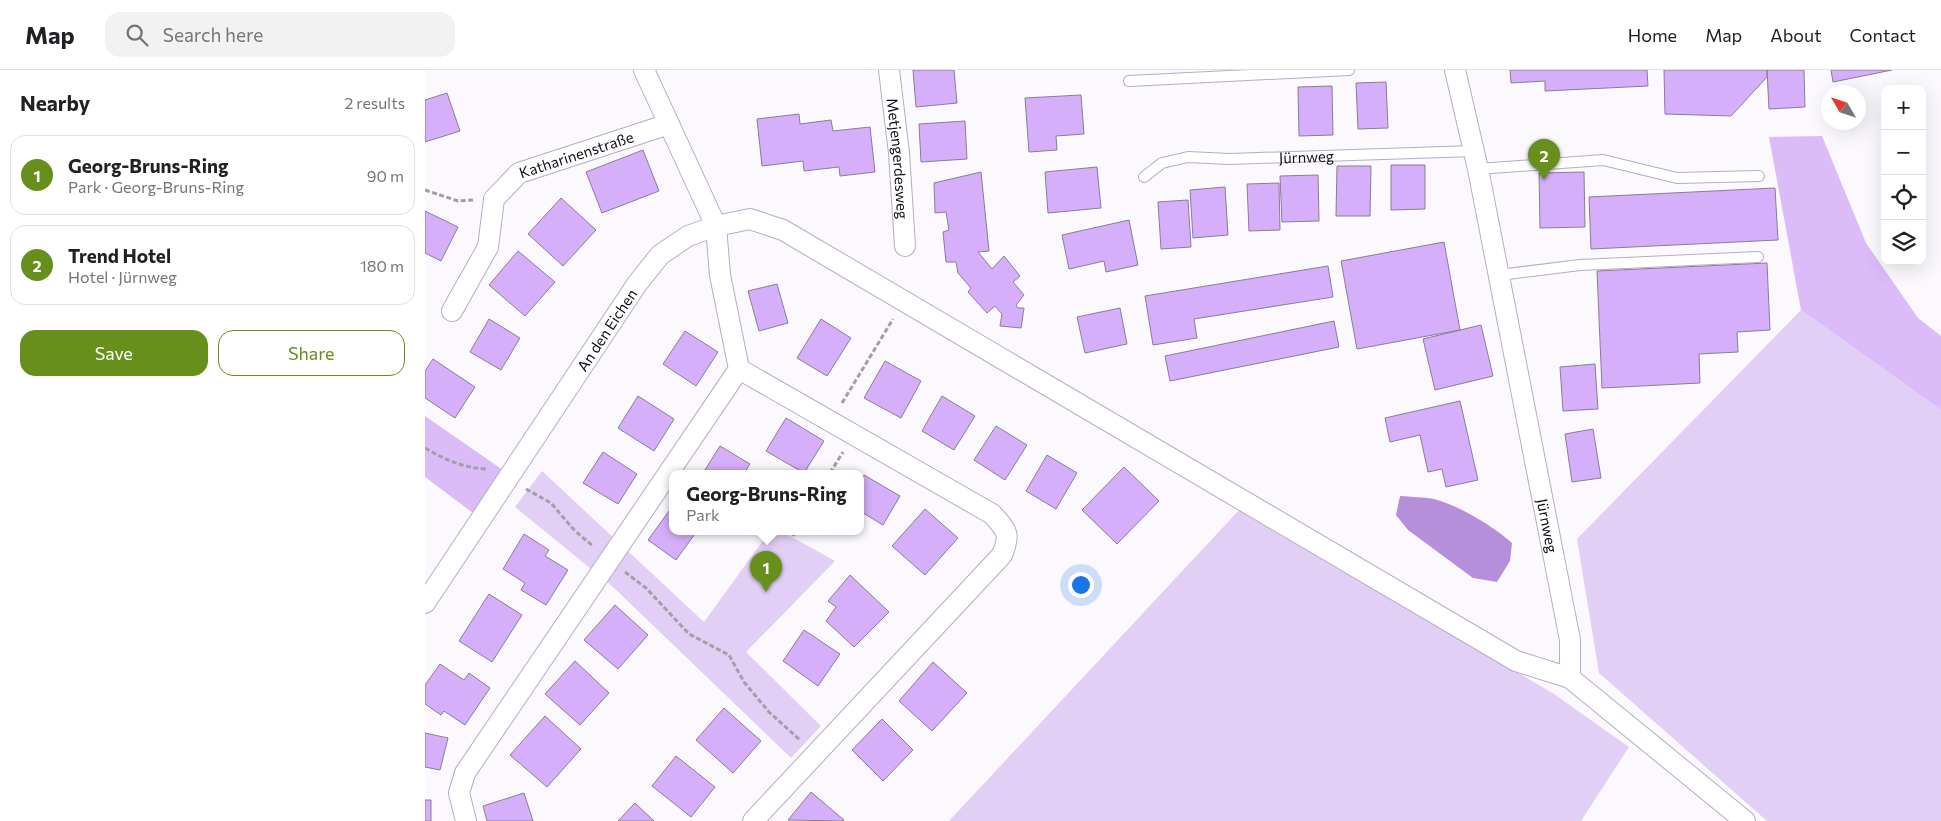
<!DOCTYPE html>
<meta charset="utf-8">
<style>
body{margin:0;font-family:Commissioner,sans-serif;background:#f2f2f2;color:#202124}
.controls{position:absolute;right:15px;top:15px;display:grid;overflow:hidden;border-radius:10px;box-shadow:0 5px 20px #0002}
.controls button{width:45px;height:45px;display:grid;place-items:center;padding:0;border:0;border-bottom:1px solid #e0e0e0;background:#fff;color:#202124;font:25px sans-serif}
.compass{position:absolute;left:1396px;top:15px;width:45px;height:45px;border-radius:50%;background:#fff;box-shadow:0 5px 20px #0002;rotate:309deg}
.you{position:absolute;left:655px;top:514px;width:18px;height:18px;margin:-12px;border:4px solid #fff;border-radius:50%;background:#1a73e8;box-shadow:0 0 0 8px #1a73e833}
.badge{display:grid;place-items:center;width:32px;height:32px;border-radius:50%;background:#678f1c;color:#fff;font-size:16px;font-weight:700}
.pin{position:absolute;translate:-50% -41px;filter:drop-shadow(0 1px 2px #0008)}
.pin::after{content:'';position:absolute;top:26px;width:18px;height:15px;background:inherit;clip-path:polygon(0 0,100% 0,50% 100%)}
.popup{position:absolute;left:244px;top:400px;width:195px;height:65px;box-sizing:border-box;display:grid;place-content:center;border-radius:10px;background:#fff;filter:drop-shadow(0 1px 4px #0005);font-size:16px;white-space:nowrap;color:#757577}
.popup b{font-size:19px;color:#202124}
.popup::after{content:'';position:absolute;left:50%;top:100%;margin-left:-10px;border:10px solid transparent;border-top-color:#fff}
.list{margin:0;padding:0;list-style:none}
h2{display:flex;justify-content:space-between;align-items:center;height:65px;margin:0;padding:0 20px;font-size:21px}
h2 small{font-size:16px;font-weight:400;color:#757577}
.list li{display:grid;grid-template-columns:32px 1fr auto;gap:15px;align-items:center;box-sizing:border-box;height:80px;margin:0 10px 10px;padding:0 10px;border:1px solid #e0e0e0;border-radius:15px}
.list b{display:block;font-size:19px;white-space:nowrap}
.list p{margin:0;font-size:16px;white-space:nowrap;color:#757577}
.list em{font-size:16px;font-style:normal;color:#757577}
.actions{display:flex;gap:10px;padding:15px 20px}
.actions a{flex:1;padding:11px 0;border:1px solid #678f1c;border-radius:15px;text-align:center;font-size:18px;color:#678f1c}
.actions .main{background:#678f1c;color:#fff}
.icon{flex:none;width:28px;height:28px;fill:none;stroke:currentColor;stroke-width:2;stroke-linecap:round;stroke-linejoin:round}
.map{position:relative;flex:none;width:1516px;height:751px;overflow:hidden}
header{display:flex;align-items:center;gap:30px;box-sizing:border-box;height:70px;padding:0 25px;background:#fff;border-bottom:1px solid #e0e0e0}
header strong{font-size:24px}
nav{display:flex;gap:28px;margin-inline-start:auto;font-size:18px}
.search{width:350px;height:45px;background:#f2f2f2;display:flex;align-items:center;gap:12px;box-sizing:border-box;padding:0 18px;border-radius:15px;color:#757577;font-size:19px}
main{display:flex}
aside{flex:1;background:#fff}
.map>svg:first-child{display:block}
.green{fill:#e2cff6}
.forest{fill:#dbbcf9}
.water{fill:#b68fda}
.building{fill:#d6affb;stroke:#897d96}
.lines{fill:none;stroke-linecap:round;stroke-linejoin:round}
.lane-casing{stroke:#b8abc5;stroke-width:12}
.street-casing{stroke:#b8abc5;stroke-width:22}
.path{stroke:#a29fa6;stroke-width:3;stroke-dasharray:5 2.5;stroke-linecap:butt}
.lane{stroke:#fff;stroke-width:10}
.street{stroke:#fff;stroke-width:20}
.labels{text-anchor:middle;dominant-baseline:central;stroke-width:4;stroke-linejoin:round;paint-order:stroke}
.street-label{font-size:15px;fill:#110d16;stroke:#fbf8fe}
</style>
<header>
<strong>Map</strong>
<div class="search"><svg class="icon" aria-label="search" viewBox="0 0 24 24"><circle cx="10" cy="10" r="6"/><path d="M15 15l6 6"/></svg>Search here</div>
<nav><a>Home</a><a>Map</a><a>About</a><a>Contact</a></nav>
</header>
<main>
<aside>
<h2>Nearby<small>2 results</small></h2>
<ul class="list">
<li><span class="badge">1</span><div><b>Georg-Bruns-Ring</b><p>Park · Georg-Bruns-Ring</p></div><em>90 m</em></li>
<li><span class="badge">2</span><div><b>Trend Hotel</b><p>Hotel · Jürnweg</p></div><em>180 m</em></li>
</ul>
<div class="actions"><a class="main">Save</a><a>Share</a></div>
</aside>
<div class="map">
<svg width="1516" height="751" viewBox="0 0 1516 751">
<rect width="100%" height="100%" fill="#fbf8fe"/>
<path class="green" d="M1376,240L1516,340V751H1342L1174,603L1152,469Z
M117,401L279,552L345,461H356L410,491L321,582L396,656L366,688L187,516L90,437Z
M816,438L1129,624L1204,677L1156,751H524Z"/>
<path class="forest" d="M1397,66L1441,173L1493,248L1516,266V340L1376,240L1344,67Z
M0,346L78,400L48,443L0,407Z"/>
<path class="water" d="M975,426C986,427 998,427 1009,429C1033,435 1068,456 1087,473L1085,491L1072,512L1048,508L983,460L971,445Z"/>
<path class="building" d="M488,0H529L532,33L491,37Z
M1085,0H1222L1223,16L1120,21V11L1086,13Z
M1239,0H1342V7L1306,46L1240,44Z
M1342,0H1379L1380,37L1344,39Z
M1406,0H1467L1408,12Z
M961,12L963,58L933,59L931,13Z
M907,16L908,65L874,66L873,17Z
M22,23L35,61L0,72V30Z
M656,25L659,64L631,66L632,80L604,82L600,28Z
M374,44L375,54L406,50L408,61L445,57L450,102L415,106L414,97L379,101L378,91L337,96L332,49Z
M540,51L542,89L496,92L494,54Z
M218,80L234,121L177,143L161,102Z
M966,95H1000V139L966,140Z
M912,96H946L945,146H911Z
M672,97L676,138L623,143L620,102Z
M556,102L564,181L553,182L567,199L579,186L595,206L588,212L599,225L591,235L593,238H599L596,258L575,256L577,244L570,236L562,243L543,222L546,218L533,203L531,192H521L518,162L524,160L521,142L510,143L509,113Z
M1159,102L1160,157L1115,158L1114,103Z
M893,105L894,151L857,152L855,106Z
M854,113L855,160L824,161L822,114Z
M800,117L803,165L768,168L765,120Z
M1350,118L1353,170L1166,179L1164,127Z
M136,128L171,160L138,196L103,164Z
M763,130L766,177L736,179L733,132Z
M0,141L33,157L16,191L0,183Z
M704,150L713,195L681,202L679,191L644,199L637,165Z
M1019,172L1035,260L932,279L916,191Z
M93,181L130,212L100,246L64,215Z
M1342,193L1345,260L1312,262L1313,282L1274,284L1275,313L1177,318L1172,201Z
M903,196L908,227L769,249L772,268L728,275L720,226Z
M352,214L363,253L334,261L323,221Z
M695,238L702,274L660,283L652,247Z
M64,249L95,268L76,300L45,282Z
M396,249L426,268L402,306L372,288Z
M909,251L914,277L745,311L740,286Z
M1056,255L1068,306L1010,320L998,269Z
M260,261L293,282L271,316L238,294Z
M8,289L50,317L30,348L0,328V301Z
M460,291L496,311L476,348L439,328Z
M1170,294L1173,339L1138,341L1135,297Z
M213,326L249,349L229,381L193,358Z
M517,326L550,346L529,380L497,361Z
M1035,331L1053,410L1021,417L1017,399L1003,402L995,365L965,372L960,348Z
M361,348L399,371L379,403L341,381Z
M571,356L602,375L580,410L549,390Z
M1168,359L1176,408L1147,412L1140,364Z
M295,376L325,394L319,403H278Z
M178,382L212,404L193,434L158,413Z
M622,385L652,403L631,439L601,421Z
M699,397L734,431L692,474L657,440Z
M439,405L475,426L458,455L435,441V411Z
M247,437V461H272L251,490L223,470Z
M500,439L533,468L500,505L467,476Z
M99,464L124,480L120,486L143,500L121,535L96,520L100,513L78,499Z
M425,505L464,542L429,577L401,551L411,537L403,531Z
M64,524L97,545L67,592L34,571Z
M190,535L223,565L193,599L159,570Z
M379,560L415,584L393,616L358,591Z
M150,591L184,623L155,655L120,624Z
M508,592L542,623L507,661L474,631Z
M15,594L39,610L44,603L65,618L40,655L19,641L16,645L0,634V615Z
M299,638L336,671L308,703L271,670Z
M120,646L156,679L122,717L85,685Z
M457,649L488,680L458,711L427,680Z
M0,663L23,668L15,700L0,697Z
M251,686L290,717L266,747L227,716Z
M386,722L419,750L418,751L363,750Z
M99,723L108,751H62L58,736Z
M0,730H6V751H0Z
M210,733L229,751H193Z"/>
<g class="lines">
<defs>
<g id="lane">
<path d="M704,11L924,0"/>
<path d="M1053,99L1178,90L1252,108L1334,106"/>
<path id="s1" d="M719,107L737,93L763,87L804,89L1049,81"/>
<path d="M1074,205L1155,195L1333,187"/>
</g>
<g id="street">
<path id="s2" d="M464,0L474,83L480,176"/>
<path id="s3" d="M1030,0L1053,99L1145,570V608L1320,751"/>
<path id="s4" d="M27,241L63,177L69,129L94,103L244,54"/>
<path d="M314,299L567,444C582,461 586,463 577,485L328,751"/>
<path id="s5" d="M0,533L212,214L235,185L263,166L291,156L325,149L358,160L1091,591L1145,608"/>
<path d="M41,751L34,723L40,703L314,299L295,205L291,156L219,0"/>
</g>
</defs>
<use href="#lane" class="lane-casing"/>
<use href="#street" class="street-casing"/>
<path class="path" d="M0,120L33,131L48,130
M417,333L468,249
M0,378C21,390 38,398 62,399
M405,403L418,382
M101,419L126,433L150,461L168,476
M368,466L371,461
M200,502L221,518L264,564L304,585L319,612L344,642L375,670"/>
<use href="#lane" class="lane"/>
<use href="#street" class="street"/>
</g>
<g class="labels">
<g class="street-label">
<text stroke="none"><textPath href="#s4" startOffset="218">Katharinenstraße</textPath></text>
<text stroke="none"><textPath href="#s1" startOffset="168">Jürnweg</textPath></text>
<text stroke="none"><textPath href="#s2" startOffset="89">Metjengerdesweg</textPath></text>
<text stroke="none"><textPath href="#s5" startOffset="328">An den Eichen</textPath></text>
<text stroke="none"><textPath href="#s3" startOffset="465">Jürnweg</textPath></text>
</g>
</g>
</svg>
<div class="controls">
<button>+</button>
<button>−</button>
<button><svg class="icon" aria-label="locate" viewBox="0 0 24 24"><circle cx="12" cy="12" r="6"/><path d="M12 2v4M12 18v4M2 12h4M18 12h4"/></svg></button>
<button><svg class="icon" aria-label="layers" viewBox="0 0 24 24"><path d="M12 4l9 5-9 5-9-5zM3 14l9 5 9-5"/></svg></button>
</div>
<svg class="compass" viewBox="-18 -18 36 36"><path d="M0-13l5 13h-10z" fill="#e53935"/><path d="M0 13l5-13h-10z" fill="#757577"/></svg>
<div class="you"></div>
<div class="pin badge" style="left:341px;top:522px">1</div>
<div class="popup"><b>Georg-Bruns-Ring</b>Park</div>
<div class="pin badge" style="left:1119px;top:110px">2</div>
</div>
</main>
